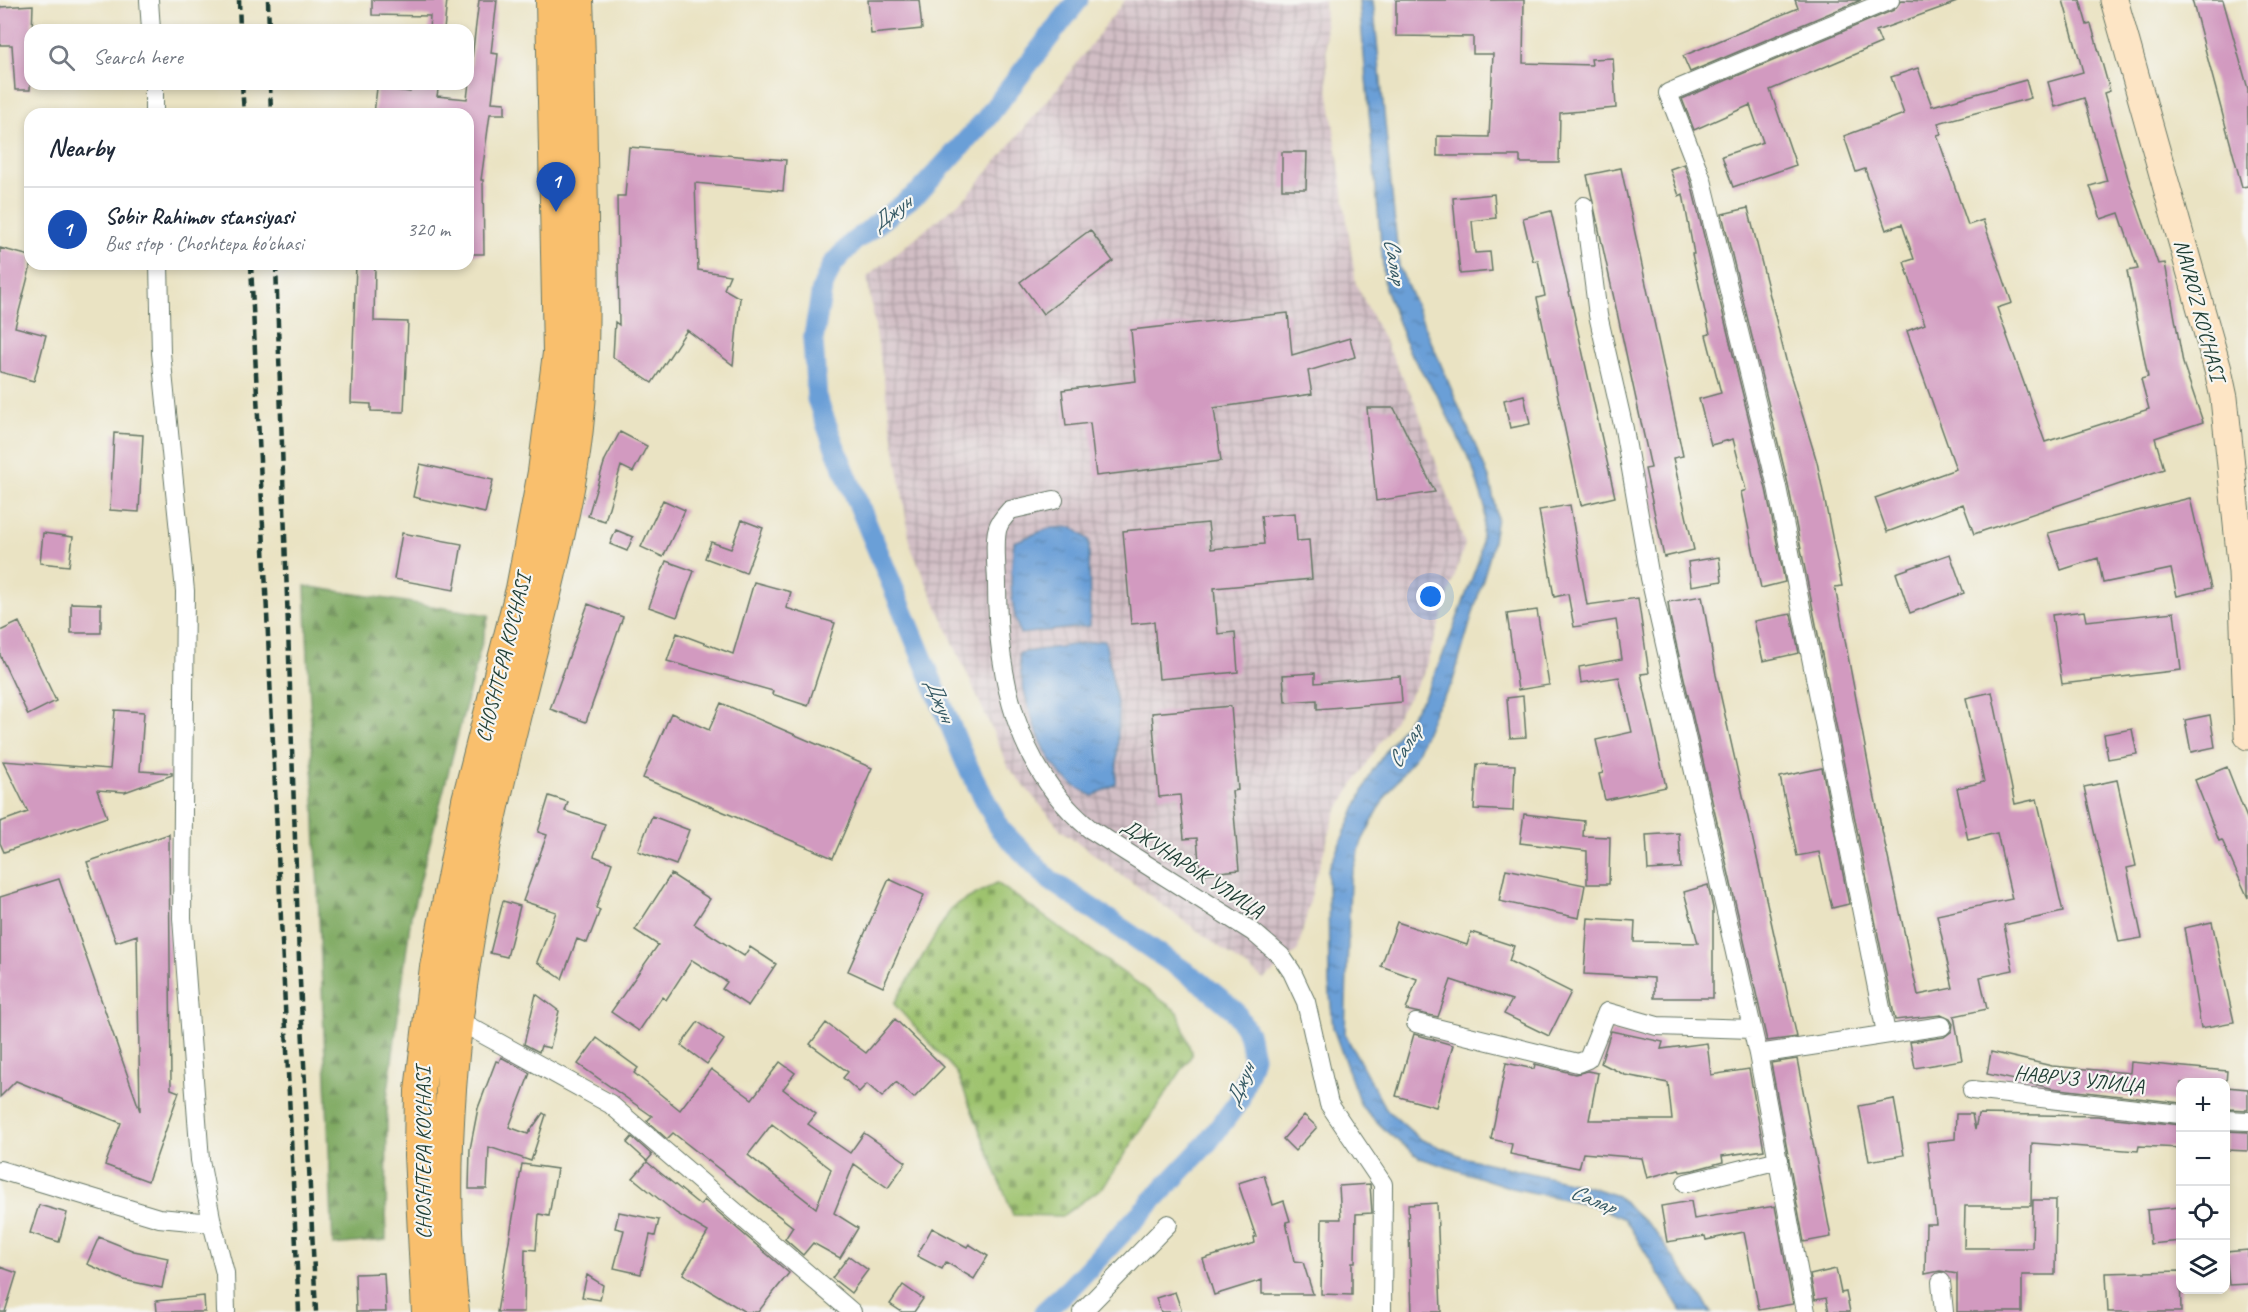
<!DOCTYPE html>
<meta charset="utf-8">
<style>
body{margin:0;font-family:Caveat,sans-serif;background:#f2f2f3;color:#1f2937}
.controls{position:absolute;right:18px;bottom:18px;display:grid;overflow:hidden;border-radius:12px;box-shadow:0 3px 9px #0003}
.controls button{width:54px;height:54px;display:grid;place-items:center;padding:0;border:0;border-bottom:2px solid #e0e1e3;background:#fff;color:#1f2937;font:30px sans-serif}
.you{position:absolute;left:1431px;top:597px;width:21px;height:21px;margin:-15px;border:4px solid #fff;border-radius:50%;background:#1a73e8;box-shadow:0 0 0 9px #1a73e833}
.badge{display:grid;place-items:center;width:39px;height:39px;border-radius:50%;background:#ea580c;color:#fff;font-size:20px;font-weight:700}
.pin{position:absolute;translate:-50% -50px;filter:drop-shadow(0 2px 3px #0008)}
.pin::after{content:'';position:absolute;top:32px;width:21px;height:18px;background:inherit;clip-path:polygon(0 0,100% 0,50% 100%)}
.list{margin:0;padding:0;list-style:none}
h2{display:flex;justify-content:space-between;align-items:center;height:78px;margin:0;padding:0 24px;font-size:26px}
h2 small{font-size:20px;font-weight:400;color:#747a83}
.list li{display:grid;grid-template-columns:39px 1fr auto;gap:18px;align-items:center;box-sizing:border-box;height:84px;padding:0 24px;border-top:2px solid #e0e1e3}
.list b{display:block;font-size:22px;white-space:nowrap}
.list p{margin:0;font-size:20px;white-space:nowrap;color:#747a83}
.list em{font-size:20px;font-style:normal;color:#747a83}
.icon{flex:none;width:33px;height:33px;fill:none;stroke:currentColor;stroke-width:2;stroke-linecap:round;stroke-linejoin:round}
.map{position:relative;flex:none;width:2248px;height:1312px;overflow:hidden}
.search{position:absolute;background:#fff;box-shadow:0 3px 9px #0003;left:24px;top:24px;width:450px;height:66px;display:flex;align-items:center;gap:15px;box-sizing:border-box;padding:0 21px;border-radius:18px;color:#747a83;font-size:22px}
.panel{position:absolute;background:#fff;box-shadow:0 3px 9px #0003;left:24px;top:108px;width:450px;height:162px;border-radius:18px}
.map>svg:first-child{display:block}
.industrial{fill:url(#industrial-grid)}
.forest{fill:url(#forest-firs);stroke:#4e734a;stroke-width:1.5}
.cemetery{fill:url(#cemetery-stones);stroke:#5e8051;stroke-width:1.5}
.water{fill:url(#water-ripples);stroke:#446e86;stroke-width:1.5}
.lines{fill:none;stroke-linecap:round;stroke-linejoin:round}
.canal{stroke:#6a9fd7;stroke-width:21}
.building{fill:#d29ac0;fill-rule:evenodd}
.street-casing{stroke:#676;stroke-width:20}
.secondary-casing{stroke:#676;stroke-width:29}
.primary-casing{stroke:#676;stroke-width:32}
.street{stroke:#fff;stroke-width:18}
.secondary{stroke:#fde5c5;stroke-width:27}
.primary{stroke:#f9bf6d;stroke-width:30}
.rail{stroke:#1f3d34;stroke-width:4.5;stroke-dasharray:9 4.5;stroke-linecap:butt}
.labels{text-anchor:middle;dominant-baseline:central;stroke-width:4.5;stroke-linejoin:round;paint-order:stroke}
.street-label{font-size:21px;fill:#1f3d34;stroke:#f6f6f2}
.water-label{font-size:22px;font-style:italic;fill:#365a65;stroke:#f6f6f2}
</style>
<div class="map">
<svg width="2248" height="1312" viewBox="0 0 2248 1312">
<defs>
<pattern id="industrial-grid" width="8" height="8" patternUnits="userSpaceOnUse" patternTransform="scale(1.5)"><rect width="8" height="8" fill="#d2bec5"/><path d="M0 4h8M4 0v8" fill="none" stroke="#aa9ca1"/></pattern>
<pattern id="forest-firs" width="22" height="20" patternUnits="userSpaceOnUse" patternTransform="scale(1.5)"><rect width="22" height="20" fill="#7ea961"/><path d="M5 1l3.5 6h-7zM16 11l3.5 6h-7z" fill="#678b51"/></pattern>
<pattern id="cemetery-stones" width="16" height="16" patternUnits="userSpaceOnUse" patternTransform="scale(1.5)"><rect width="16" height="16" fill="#9ec36e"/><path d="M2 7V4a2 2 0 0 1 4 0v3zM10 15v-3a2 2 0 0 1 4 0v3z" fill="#80a05b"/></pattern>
<pattern id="water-ripples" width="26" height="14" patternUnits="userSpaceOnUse" patternTransform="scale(1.5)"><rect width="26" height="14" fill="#6a9fd7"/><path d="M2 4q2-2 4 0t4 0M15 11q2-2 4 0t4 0" fill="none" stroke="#5783af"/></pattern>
</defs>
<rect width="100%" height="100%" fill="#f6f6f2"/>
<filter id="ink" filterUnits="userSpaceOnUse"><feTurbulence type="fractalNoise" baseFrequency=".0167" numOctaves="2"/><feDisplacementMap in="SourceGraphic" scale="12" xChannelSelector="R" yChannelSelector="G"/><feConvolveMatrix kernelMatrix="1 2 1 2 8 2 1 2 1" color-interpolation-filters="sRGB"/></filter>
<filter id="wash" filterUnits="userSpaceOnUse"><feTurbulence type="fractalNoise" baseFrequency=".008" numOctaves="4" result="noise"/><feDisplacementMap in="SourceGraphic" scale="24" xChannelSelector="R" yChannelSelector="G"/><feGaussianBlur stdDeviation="1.35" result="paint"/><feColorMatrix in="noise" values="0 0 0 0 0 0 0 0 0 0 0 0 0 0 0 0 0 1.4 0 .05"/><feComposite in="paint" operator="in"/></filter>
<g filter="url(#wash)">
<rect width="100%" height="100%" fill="#eae3c3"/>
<path class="industrial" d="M1125,0H1324L1328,87L1356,284L1414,400L1465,544L1423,675L1336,812L1316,877L1298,950L1264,980L1061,830L1009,768L911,548L867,277L968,195L1057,89Z"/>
<path class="forest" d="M305,586L489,615L411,916L387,1099L386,1240L333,1245Z"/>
<path class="cemetery" d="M997,883L1178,1012L1192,1055L1103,1187L1062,1216L1013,1215L957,1073L894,1004L952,907Z"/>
<path class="water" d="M1359,0H1373L1399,266L1490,480L1497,517L1491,552L1452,684L1436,708L1416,755L1384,799L1362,841L1350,881L1345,1034L1385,1108L1420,1139L1466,1158L1590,1187L1617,1196L1653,1229L1712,1312H1682L1625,1219L1592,1205L1512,1188L1420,1158L1388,1133L1361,1106L1333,1028L1329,984L1328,870L1372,771L1424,697L1447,646L1479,559L1485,507L1472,465L1437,395L1409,351L1385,288Z
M1073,527L1089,540L1090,626L1020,634C1009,602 1010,575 1014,542L1050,528Z
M1105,640L1119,714L1116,784L1093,796C1085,792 1076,787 1069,782C1040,758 1020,690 1019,653Z"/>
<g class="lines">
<path class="canal" d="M1044,1312L1070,1288L1208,1142L1239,1101L1253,1057L1248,1033L1234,1010L1199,981L1050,880L1000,829L966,763L834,445L817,399L813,341L822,289L832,265L853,242L919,192L985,120L1078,0"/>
</g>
<g id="blocks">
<path class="building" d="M372,0H447L444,30H429L430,16L372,15Z
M479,0H497L491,53L498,54L492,102L505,103V114H490L481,180H483L484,254H469L468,114H374L377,88L410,92L411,84H439L437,96L467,99Z
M868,0H919L922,29L871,34Z
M1396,0H1524L1523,63L1592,65L1591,59L1613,58L1616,108L1560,113L1559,163H1520V156H1437V136L1489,137L1493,54H1473V37L1396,36Z
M1795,0H1861L1690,72L1683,56L1798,8Z
M1901,0L1957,2L1876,31L1881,43L1770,90L1796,165L1733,187L1722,156L1763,142L1750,105L1694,130L1682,99L1894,10Z
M2063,0H2080L2087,25L2091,24L2110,91L2104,93L2128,178L2158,264L2165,263L2183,363L2203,422L2155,438L2164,469L1974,534L1963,504L1887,532L1875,498L1956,469L1907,331L1925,324L1904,262L1914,259L1902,224L1886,230L1865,169L1856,172L1844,136L1904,114L1891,77L1918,68L1932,106L2026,80L2031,98L1938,123L1941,134L1937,135L1968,225L1983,220L2012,303L1997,308L2045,442L2149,409L2141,379L2148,377L2127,271L2138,269L2119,213L2101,219L2090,186L2107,181L2084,98L2055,107L2048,82L2083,72Z
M2192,0H2223L2248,89V186L2242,187Z
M33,5L30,90H15L12,45H0V7Z
M629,147L786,160L783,191L695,183L698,270L730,275L724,289L740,298L733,365L687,330L652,383L613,357L615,322L619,325L617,196H625Z
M1282,152H1307L1306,189H1282Z
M1684,164L1691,183L1766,489L1785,582L1761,588L1741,492L1746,490L1733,439L1711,445L1699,399L1721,393L1706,335L1710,334L1692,254H1694L1683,194L1679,196L1670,169Z
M1621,168L1683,456L1673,458L1694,550L1664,557L1645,469L1651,468L1587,175Z
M1494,194L1496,218L1472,221L1475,253L1490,252L1492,271L1460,274L1453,198Z
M1748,208L1787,364L1817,462L1842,586L1835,587L1873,789L1918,995L1953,988L1937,915L2012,899L1997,833L1968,840L1957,788L1984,782L1966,698L1992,692L2015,804L2037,799L2063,912L2004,925L2013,970L1980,977L1987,1009L1954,1016L1962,1060L1915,1068L1910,1042L1944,1037L1952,1031L1953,1024L1950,1019L1941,1015L1895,1020L1788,484L1722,214Z
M1551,211L1615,497L1581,505L1537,298L1545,296L1538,260L1533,261L1523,218Z
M1090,230L1113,261L1043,314L1020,282Z
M0,248L30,256V269L15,327L46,335L34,381L0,372Z
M356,264H375L374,321L408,322L404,412L371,411V404L351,403Z
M1288,313L1292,355L1350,338L1355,357L1308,371L1312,394L1214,408L1221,461L1096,476L1090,423L1066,426L1062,390L1136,381L1131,330Z
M1524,395L1530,424L1510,428L1504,400Z
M1367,408H1394L1435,492L1376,501Z
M620,432L647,446L633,472L621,466L605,521L588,516L605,460Z
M114,433L143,435L139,512L110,510Z
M420,464L493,480L485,513L413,497Z
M2190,498L2211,588L2177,596L2171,569L2103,583L2098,558L2061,570L2048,533Z
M663,500L685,510L663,557L641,547Z
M1570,505L1587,605L1638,598L1649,673L1641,674L1666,787L1605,800L1599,774L1603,773L1596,740L1632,732L1619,677L1581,683L1579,667L1622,659L1616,620L1574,627L1568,594L1554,597L1539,510Z
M1295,513L1297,541L1309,540L1312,579L1214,588L1218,634L1235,632L1238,672L1159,679L1154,622L1131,624L1123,531L1208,523L1211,549L1264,544L1261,516Z
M742,520L763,528L746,573L705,558L711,542L731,549Z
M616,530L633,537L627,551L610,544Z
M43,533L73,537L69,566L40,563Z
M402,533L462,544L454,590L394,579Z
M1950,554L1964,593L1910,613L1896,573Z
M1719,557L1722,581L1691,586L1688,562Z
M666,561L694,571L677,617L649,607Z
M754,582L791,592L786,608L835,623L808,706L772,694L773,691L667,661L677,633L733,654Z
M1702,596L1716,675L1797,1037L1767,1041L1670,617L1668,602Z
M71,603L101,604V633H71Z
M588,604L623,617L586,722L550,709Z
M1537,610L1549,685L1518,690L1507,614Z
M2084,611L2086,621L2174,612L2181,670L2062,684L2052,615Z
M1791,614L1799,653L1763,661L1754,621Z
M19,622L56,701L28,715L0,655V631Z
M1315,673V683L1400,676L1402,702L1317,709V700L1285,702L1283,675Z
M1523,696L1526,737L1510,738L1507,698Z
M721,703L872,768L833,858L643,778L671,713L709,730Z
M1231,706L1238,790L1232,791L1239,870L1200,874L1197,838L1184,839L1180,795L1159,797L1152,713Z
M115,710L144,712L140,771L172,773V775L125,792L97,790L107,817L4,852L0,843V822L28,812L3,761L110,769Z
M2210,715L2215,747L2191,752L2185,720Z
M2132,729L2137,754L2108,759L2104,734Z
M1477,764L1515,765L1513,811L1474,809Z
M2227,767L2248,821V898L2222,840L2219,841L2195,780Z
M1822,768L1849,904L1832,908L1819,852L1797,856L1780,777Z
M2117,780L2136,866L2127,868L2142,938L2119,942L2084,787Z
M549,796L568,802L565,811L605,824L594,856L612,863L596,908L600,910L587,943L577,939L562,979L537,962L556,912L523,901L547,835L538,832Z
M1524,814L1584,821L1583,836L1610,837L1609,884H1587V851L1520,843Z
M652,816L689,830L676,865L638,851Z
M1679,833L1681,868L1648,870L1646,835Z
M169,834L171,1089L179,1092L148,1181L105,1165L121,1123L16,1081L0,1097V897L59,879L140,1111L137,935L116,942L87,862Z
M1506,869L1585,885L1579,918L1499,901Z
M671,874L710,899L694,924L744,956L750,947L776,964L748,1006L722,989L727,982L692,960L666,1000L662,997L639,1031L611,1012L658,945L635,930Z
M889,879L924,895L883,987L848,971Z
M1708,885L1713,908V998H1654V978L1584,974L1588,918L1635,921L1634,942L1698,943L1684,892Z
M503,901L520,906L507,957L490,953Z
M1397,922L1467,945L1471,932L1514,946L1509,961L1571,992L1549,1036L1504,1014L1512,1000L1451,980L1438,1017L1406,1010L1417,979L1381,966Z
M2212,922L2234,1022L2201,1028L2184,928Z
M536,994L559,1011L550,1048L541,1046L539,1052L524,1044Z
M895,1019L944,1067L914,1098L896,1082L882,1097L867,1084L859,1092L843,1078L848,1072L810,1044L826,1023L866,1053Z
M698,1022L724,1040L707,1064L681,1045Z
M1611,1031L1663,1042L1661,1049L1707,1043L1711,1075L1749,1069L1764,1150L1722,1156L1723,1162L1693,1170L1680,1172L1679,1169L1647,1178L1642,1158L1583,1153L1579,1168L1510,1154L1512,1144L1491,1139L1506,1063L1534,1069L1535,1064L1575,1074L1588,1071L1598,1073L1589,1120H1672L1668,1083L1625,1075L1601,1063Z
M1414,1034L1453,1045L1436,1107L1396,1096Z
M597,1038L638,1068L634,1073L680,1110L711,1069L752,1099L780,1062L795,1073L783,1089L816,1114L808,1124L850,1153L864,1133L906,1162L888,1188L854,1164L834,1213L858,1228L840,1258L813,1243L803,1255L785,1239L793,1227L673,1133L667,1139L647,1121L652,1116L578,1064ZM772,1124L831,1169L816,1208L748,1155Z
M1991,1052L2052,1066L2130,1073L2131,1062L2227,1071L2226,1083H2181V1103L2051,1088L1987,1074Z
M501,1057L530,1073L509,1127L528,1134L543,1113L546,1115L531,1161L489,1147L487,1189H469L470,1149L478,1108L496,1061L499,1062Z
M1797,1059L1831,1237L1804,1242L1771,1063Z
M2226,1087L2248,1089V1110L2226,1109Z
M1894,1099L1904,1155L1869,1161L1859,1106Z
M1956,1114H1972L1975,1130L1978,1114L2097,1116L2181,1125V1148L2139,1146L2138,1151L2032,1143L2031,1206H1965L1964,1248H2032L2033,1200H2056L2055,1275H2022V1312H1957V1274L1940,1271L1925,1274L1926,1224H1936L1927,1142L1955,1139Z
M1304,1115L1317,1127L1295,1151L1283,1139Z
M2226,1131L2248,1132V1151L2226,1150Z
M632,1137L652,1155L647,1161L627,1143Z
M647,1162L700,1205L704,1200L789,1273L758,1312H745L683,1274L708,1232L676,1213L633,1178Z
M522,1164L557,1169L549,1216L539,1214L536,1250L525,1249L524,1312H497Z
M1264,1175L1273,1205L1284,1201L1290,1221L1286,1222L1294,1261L1303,1262L1313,1294H1262V1280L1214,1295L1203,1259L1255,1243L1254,1237H1256L1238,1183Z
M1370,1184L1372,1213L1356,1214L1355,1262H1352V1295L1321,1294L1322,1219H1341L1339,1186Z
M1691,1201L1694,1219L1775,1206L1793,1304L1759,1310L1744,1232L1706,1240L1705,1236L1667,1242L1661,1206Z
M1437,1203L1441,1312H1412L1408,1205Z
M39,1205L67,1213L59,1242L30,1233Z
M2179,1207L2181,1241L2150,1244L2147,1210Z
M619,1212L659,1220L655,1236L650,1235L641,1274L614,1268L624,1230L615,1228Z
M932,1228L967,1247L969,1244L988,1256L974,1279L946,1262L942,1269L917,1256Z
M99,1237L134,1251L168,1258L162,1288L124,1280L87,1264Z
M2248,1250V1284L2229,1285L2226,1252Z
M849,1256L868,1270L851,1293L832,1278Z
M0,1267L17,1273L5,1312H0Z
M1836,1269L1841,1293L1846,1292L1850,1312H1829L1826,1298L1815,1300L1810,1275Z
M2180,1271L2181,1312H2108L2106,1273Z
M384,1273L386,1312H356L355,1274Z
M587,1275L603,1285L600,1300L582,1297Z
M903,1285L923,1299L914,1312H902L890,1304Z
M1175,1292L1182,1312H1161L1156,1298Z
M204,1296L205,1312H157L156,1301Z"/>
</g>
</g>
<g filter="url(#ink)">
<use href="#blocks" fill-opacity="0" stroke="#676" stroke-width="1.5"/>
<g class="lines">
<defs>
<path id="street" d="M149,0L151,30
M154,84V114
M1584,206L1598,315L1624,429L1650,578L1758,1054L1806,1312
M159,264L161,353L185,591L182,918L200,1160L212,1223L225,1273L226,1312
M1054,500L1010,510C1006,515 1001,520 999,525C993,535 997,571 997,584C997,676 1016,768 1090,829L1253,932L1281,956L1292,972L1306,1002L1329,1104L1383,1184L1382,1312
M459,1021L610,1104L852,1312
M1416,1023L1578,1063L1588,1059L1607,1012L1657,1026L1752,1029
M1886,1033L1777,487L1702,180L1668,93L1890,0
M1758,1054L1942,1026
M1972,1090L2180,1114
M2226,1120L2248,1121
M0,1170L159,1218L212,1223
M1686,1183L1779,1160
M1941,1282L1944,1312
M1082,1312L1168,1224"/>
<path id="secondary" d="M2114,0L2218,370L2224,398L2242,572L2248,736"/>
<path id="primary" d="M427,1312L419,1155L420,1091L435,967L467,800L521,589L543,472L558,353L551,0
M454,1312C437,1164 454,1014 481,868C506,735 548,606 572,472C586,389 584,304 583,220C582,146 581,73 578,0"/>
</defs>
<use href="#street" class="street-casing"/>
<use href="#secondary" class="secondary-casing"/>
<use href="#primary" class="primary-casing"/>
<use href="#street" class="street"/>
<use href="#secondary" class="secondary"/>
<use href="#primary" class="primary"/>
<path class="rail" d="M239,0L240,30
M268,0L269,30
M242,84L244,114
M270,84L271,114
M251,264L299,1312
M276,264L299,960L316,1312"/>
</g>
</g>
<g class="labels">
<g class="street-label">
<text transform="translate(2200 310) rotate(75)">NAVRO'Z KO'CHASI</text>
<text transform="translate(503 658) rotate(-76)">CHOSHTEPA KO'CHASI</text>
<text transform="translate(1193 868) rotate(33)">ДЖУНАРЫК УЛИЦА</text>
<text transform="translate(2079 1079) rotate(6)">НАВРУЗ УЛИЦА</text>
<text transform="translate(423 1153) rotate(-90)">CHOSHTEPA KO'CHASI</text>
</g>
<g class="water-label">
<text transform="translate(891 213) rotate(-37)">Джун</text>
<text transform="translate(1395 261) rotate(80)">Салар</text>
<text transform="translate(940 700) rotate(68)">Джун</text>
<text transform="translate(1405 746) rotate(-58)">Салар</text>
<text transform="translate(1240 1085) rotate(-68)">Джун</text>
<text transform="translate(1593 1199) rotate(22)">Салар</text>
</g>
</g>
</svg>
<div class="controls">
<button>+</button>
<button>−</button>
<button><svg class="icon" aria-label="locate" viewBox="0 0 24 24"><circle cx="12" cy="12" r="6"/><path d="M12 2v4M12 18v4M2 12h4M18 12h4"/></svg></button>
<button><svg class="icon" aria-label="layers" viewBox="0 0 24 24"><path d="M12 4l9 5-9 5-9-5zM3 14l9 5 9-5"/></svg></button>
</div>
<div class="you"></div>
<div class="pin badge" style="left:556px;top:212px;background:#1a4fb4">1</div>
<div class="search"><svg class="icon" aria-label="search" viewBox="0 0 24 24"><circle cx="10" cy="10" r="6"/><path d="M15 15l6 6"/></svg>Search here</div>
<section class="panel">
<h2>Nearby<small></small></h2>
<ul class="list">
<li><span class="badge" style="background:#1a4fb4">1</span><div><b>Sobir Rahimov stansiyasi</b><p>Bus stop · Choshtepa ko'chasi</p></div><em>320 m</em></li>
</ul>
</section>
</div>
